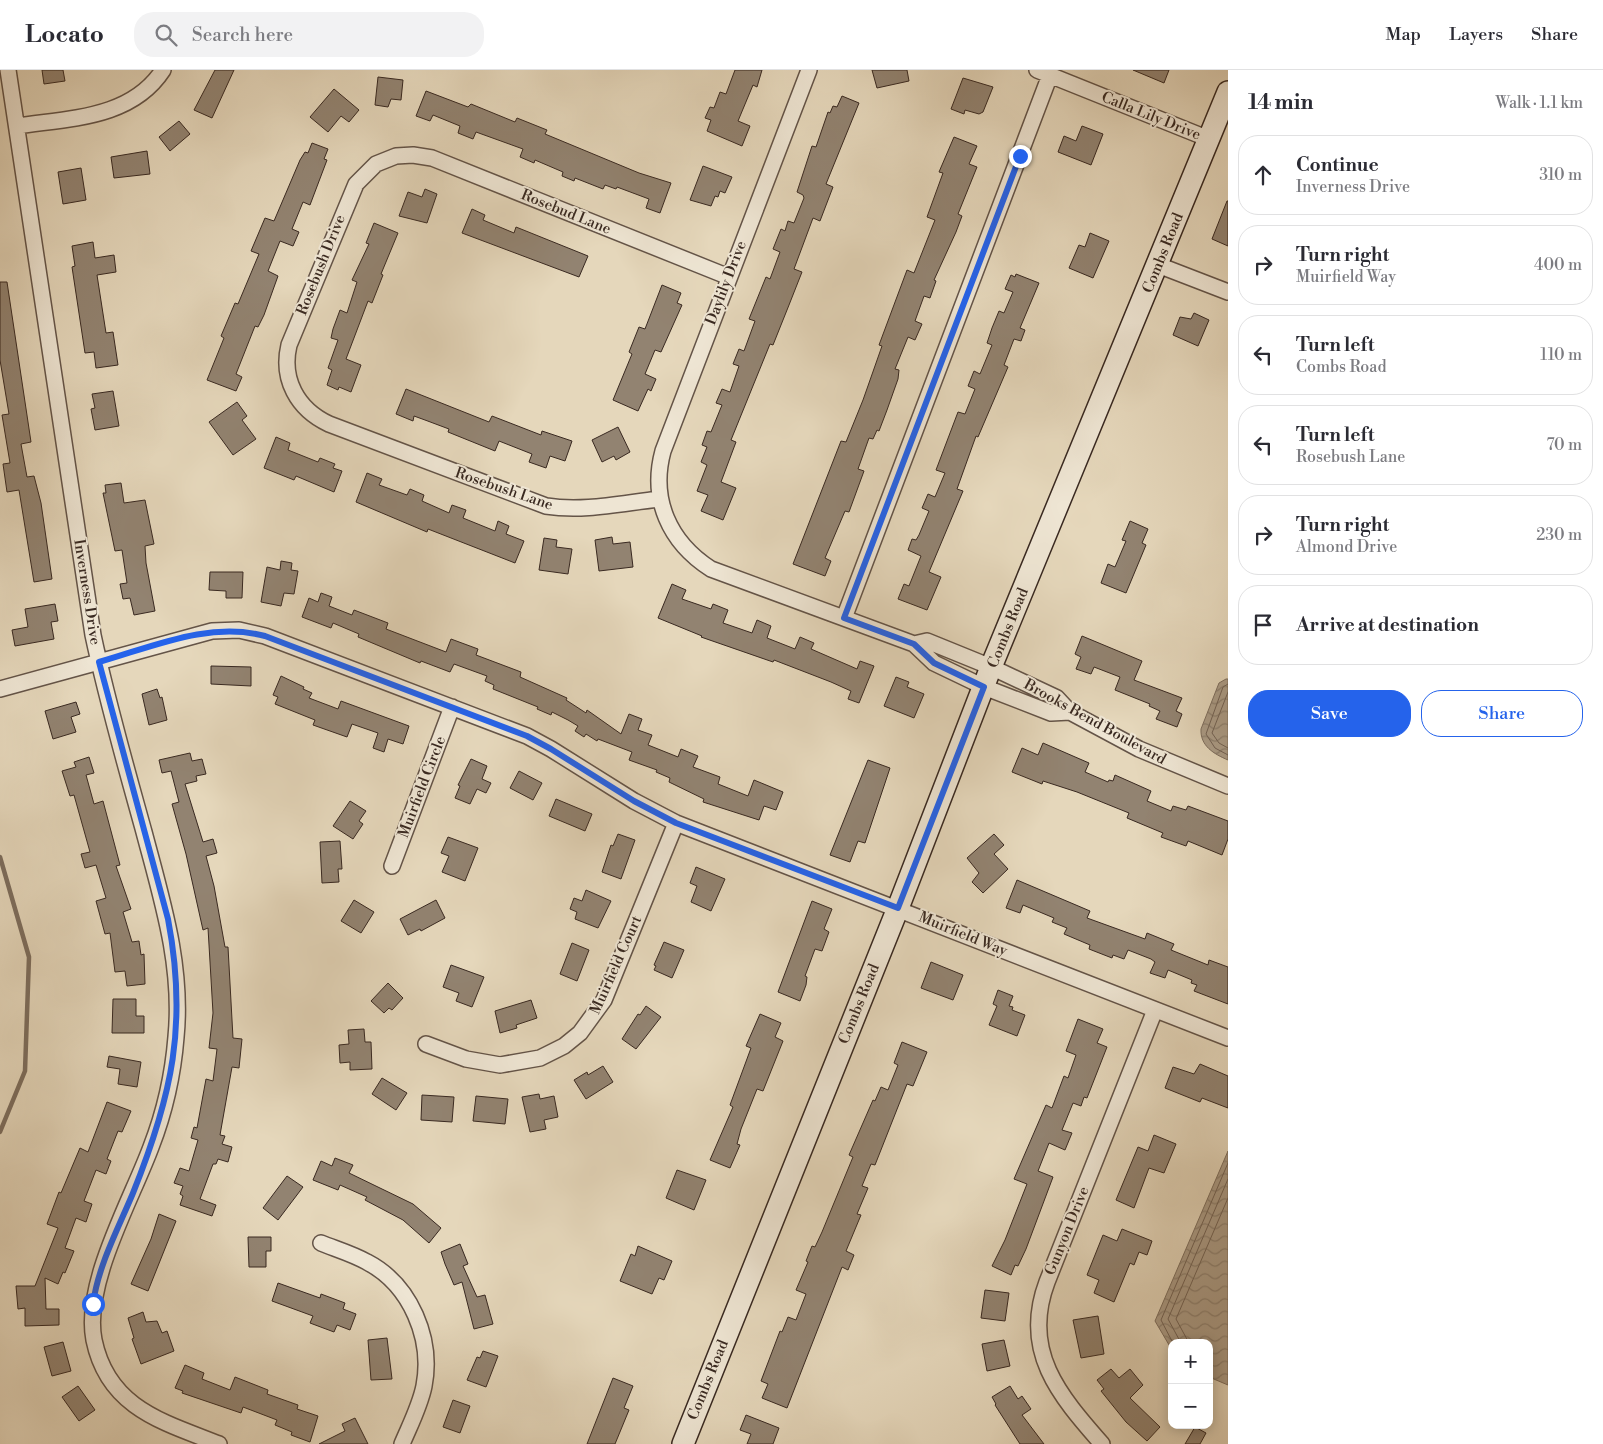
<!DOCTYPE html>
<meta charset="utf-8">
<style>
body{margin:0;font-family:"Libre Bodoni",serif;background:#f2f2f3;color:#2b2b33}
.controls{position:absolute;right:15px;bottom:15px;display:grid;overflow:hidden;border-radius:10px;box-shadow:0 2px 12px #0003}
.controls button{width:45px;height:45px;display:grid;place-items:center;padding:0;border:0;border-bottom:1px solid #e1e1e2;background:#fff;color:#2b2b33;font:25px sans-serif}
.stop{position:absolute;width:15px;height:15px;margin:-11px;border:4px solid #2563eb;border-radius:50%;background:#fff}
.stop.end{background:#2563eb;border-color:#fff;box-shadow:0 1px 5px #0008}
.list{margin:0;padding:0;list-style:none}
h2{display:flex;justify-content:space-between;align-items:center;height:65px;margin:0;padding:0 20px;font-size:21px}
h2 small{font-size:16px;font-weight:400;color:#7c7c81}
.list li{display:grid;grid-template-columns:32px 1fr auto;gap:15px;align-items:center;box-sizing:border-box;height:80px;margin:0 10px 10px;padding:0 10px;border:1px solid #e1e1e2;border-radius:20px}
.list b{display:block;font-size:19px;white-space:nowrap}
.list p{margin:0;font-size:16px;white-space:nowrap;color:#7c7c81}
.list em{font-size:16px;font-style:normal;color:#7c7c81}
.actions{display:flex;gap:10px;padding:15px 20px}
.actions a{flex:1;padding:11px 0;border:1px solid #2563eb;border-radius:20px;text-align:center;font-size:18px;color:#2563eb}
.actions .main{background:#2563eb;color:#fff}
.icon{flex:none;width:28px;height:28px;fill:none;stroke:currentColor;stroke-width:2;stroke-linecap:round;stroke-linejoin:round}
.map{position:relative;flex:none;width:1228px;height:1374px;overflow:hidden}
header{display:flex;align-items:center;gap:30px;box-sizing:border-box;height:70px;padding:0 25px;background:#fff;border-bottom:1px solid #e1e1e2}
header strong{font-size:24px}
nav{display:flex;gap:28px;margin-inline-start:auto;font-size:18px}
.search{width:350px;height:45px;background:#f2f2f3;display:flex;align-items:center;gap:12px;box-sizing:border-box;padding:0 18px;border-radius:20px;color:#7c7c81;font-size:19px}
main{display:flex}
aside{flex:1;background:#fff}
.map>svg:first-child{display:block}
.water{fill:url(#water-waves);stroke:#7d6e5e}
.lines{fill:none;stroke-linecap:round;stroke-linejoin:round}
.shore{stroke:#726254;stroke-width:1}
.stream{stroke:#7d6e5e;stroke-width:4.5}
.building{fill:#928371;stroke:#392921}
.street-casing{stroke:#645448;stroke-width:18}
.secondary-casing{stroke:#392921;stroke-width:24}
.street{stroke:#eee5d3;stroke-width:15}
.secondary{stroke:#eee5d3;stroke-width:21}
.route{stroke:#2563eb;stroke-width:6}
.labels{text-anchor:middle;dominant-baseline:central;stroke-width:4;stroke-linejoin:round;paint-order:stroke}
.street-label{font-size:15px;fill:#392921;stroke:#eee5d3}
</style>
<header>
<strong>Locato</strong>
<div class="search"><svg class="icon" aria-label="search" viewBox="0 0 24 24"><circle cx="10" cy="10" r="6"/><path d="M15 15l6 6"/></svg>Search here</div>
<nav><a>Map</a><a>Layers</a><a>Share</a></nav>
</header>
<main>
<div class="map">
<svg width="1228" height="1374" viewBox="0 0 1228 1374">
<defs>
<pattern id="water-waves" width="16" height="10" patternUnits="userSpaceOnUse" patternTransform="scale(1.25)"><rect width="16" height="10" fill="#ab9c87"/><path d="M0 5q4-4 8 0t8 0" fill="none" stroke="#8c7f6e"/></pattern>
</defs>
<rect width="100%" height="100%" fill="#e5d7bb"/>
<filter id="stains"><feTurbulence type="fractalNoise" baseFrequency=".004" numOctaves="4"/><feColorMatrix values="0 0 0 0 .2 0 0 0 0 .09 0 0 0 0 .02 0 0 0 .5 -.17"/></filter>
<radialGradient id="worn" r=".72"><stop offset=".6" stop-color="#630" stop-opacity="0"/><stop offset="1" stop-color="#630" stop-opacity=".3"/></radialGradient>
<path class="water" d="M1226,609H1228V690C1214,684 1200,676 1201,659L1219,613Z
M1228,1081V1315L1209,1307V1273H1172V1280L1155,1251Z"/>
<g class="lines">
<path class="shore" d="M1228,614L1223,617L1206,664L1215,678L1228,685
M1228,622L1212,663L1219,673L1228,678
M1173,1273L1161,1250L1228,1093
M1181,1273L1168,1249L1228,1109
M1189,1273L1176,1249L1228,1128"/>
<path class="stream" d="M0,787L29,887L25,1001L0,1062"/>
</g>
<path class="building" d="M42,0H63L65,11L44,14Z
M215,0H234L212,48L194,40Z
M735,0H762L757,17L753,15L738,51L750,56L742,76L707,61L711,50L705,48L710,37L714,38L720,22L726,24Z
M872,0H907L909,11L877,18Z
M1133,0H1169L1164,13Z
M378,7L403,10L401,30L391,29L388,37L375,35Z
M963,8L993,17L983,42L979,44L965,40L964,44L951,39Z
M334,19L359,40L349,52L341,46L328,62L310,47Z
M426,21L468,37L471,34L515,52L517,48L547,60L545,64L639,103L671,113L660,143L646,138L649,129L617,117L616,119L605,115L603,119L575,108L574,111L562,106L563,102L535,90L534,93L520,87L523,79L476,62L473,69L458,63L460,56L433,45L430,51L416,46Z
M842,26L859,33L826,114L833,117L820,151L813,148L794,199L802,202L789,235L773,275L770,274L731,370L736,372L721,412L736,418L723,450L701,441L708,425L697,421L707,395L701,392L707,377L702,375L707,361L711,362L722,335L716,333L722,319L730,322L739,296L733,294L739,279L744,281L755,251L749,249L766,207L770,209L780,182L773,179L781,159L785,161L788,151L794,153L804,128L803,125L797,122L812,76L816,77L828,42L830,43L833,36L837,37Z
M179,51L190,64L170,81L159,67Z
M1082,56L1103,64L1091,95L1058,82L1064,66L1076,71Z
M954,67L977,76L969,94L977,97L958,144L962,146L956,162L934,210L936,211L930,228L924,226L915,251L922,254L915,270L908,267L895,299L899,300L898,309L887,340L879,361L877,360L873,369L869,368L858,399L864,401L849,442L845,441L825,488L831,491L825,506L793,494L841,371L846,372L863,330L882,276L879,275L907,200L914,203L935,150L927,147L943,103L939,102Z
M312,73L328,79L324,89L327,90L310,135L303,132L292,159L299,162L293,176L280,171L268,201L278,206L264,245L258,257L255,256L236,304L242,307L236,321L207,310L224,268L221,266L235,233L238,234L259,184L251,181L265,148L274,151L300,90L305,82L308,83Z
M147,81L150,104L114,108L111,87Z
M703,96L732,107L725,123L720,121L718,127L715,126L711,136L690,130Z
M81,98L86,130L63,134L58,102Z
M425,119L437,124L427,153L399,146L408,122L422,127Z
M1227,131H1228V176L1212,169Z
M472,139L485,145L483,150L514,163L516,157L588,186L579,207L462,163Z
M374,153L398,163L381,204L383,205L372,233L368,231L346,289L361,295L351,322L339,317L338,320L327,315L332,300L328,298L338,270L331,268L333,259L340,240L347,243L357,212L352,210L369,174L366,173Z
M1090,163L1109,171L1093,208L1069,198L1079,175L1085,177Z
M93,172L95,188L114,185L116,202L97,205L106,263L113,262L118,295L96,298L94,282L85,283L72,197L75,196L72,176Z
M1016,204L1039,213L1020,258L1025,260L1021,271L1014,269L1004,295L1008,297L978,367L976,366L957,419L963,421L929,502L941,507L927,540L898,529L904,514L909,516L921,486L908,480L912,469L916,470L919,465L929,441L922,438L928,424L935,427L945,403L936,400L958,342L965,344L975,319L968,316L974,301L980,304L992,275L987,273L992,258L999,241L1004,243L1013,222L1005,219L1011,205L1015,207Z
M0,212H7L31,372L21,374L27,407L34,406L41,433L52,509L34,512L19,420L7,422L3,394L10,393L2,345L9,344L0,290Z
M662,215L681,223L677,233L682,235L661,282L655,280L645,304L656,309L651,321L648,319L638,341L613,330L632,284L629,282L639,257L645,259Z
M1194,243L1209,250L1198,276L1173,265L1180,247L1191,249Z
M406,319L489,352L492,346L541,365L542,361L572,371L565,391L550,386L546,398L529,392L532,384L499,371L495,381L448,362L449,359L425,350L414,346L413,351L396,344Z
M113,321L119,356L95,360L91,339L95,338L92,324Z
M237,332L247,346L242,350L256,369L233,385L209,352Z
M618,357L630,382L616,390L614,386L602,392L592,370Z
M276,367L290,373L288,380L318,392L320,388L335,394L333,398L342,401L334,422L296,406L294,410L264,398Z
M367,403L382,409L379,415L407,425L410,419L424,425L422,431L449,443L452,435L466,440L463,448L495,461L498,451L509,456L506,464L524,471L515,493L428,459L427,462L356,432Z
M121,413L124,433L145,430L154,474L145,476L146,493L155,541L134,545L130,528L123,529L120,514L127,513L122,480L115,481L103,423H106L105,415Z
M1130,451L1148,459L1142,473L1146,475L1126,523L1101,513L1108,494L1115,497L1126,471L1122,470Z
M612,467L613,474L630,472L633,497L599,501L595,470Z
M544,468L557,470L556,477L572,479L568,504L539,500Z
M281,491L292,493L291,500L298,501L294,524L284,523L281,536L261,532L267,497L280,500Z
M210,502H243L242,528H226V521L209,520Z
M672,514L686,520L682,529L711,539L713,534L728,540L723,553L752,563L757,550L771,556L767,568L795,579L800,567L814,573L811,579L857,599L860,591L874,596L859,633L848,629L851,621L831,612L774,590L773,592L701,567L702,566L658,548Z
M321,523L332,527L329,536L352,545L354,540L388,553L386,559L446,582L451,569L478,579L476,585L521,602L520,607L567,628L566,630L586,643L587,640L621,664L629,644L642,649L638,660L652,665L648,675L678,687L681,679L698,686L693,697L720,707L718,714L748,726L754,710L783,722L776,740L764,736L759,750L703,732L704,729L669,712L670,708L656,702L657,700L629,690L632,682L598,669L597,671L586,664L584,667L575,661L578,656L568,650L552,642L551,645L537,639L538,637L493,619L494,615L485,611L487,606L454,594L450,602L421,591L420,593L358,567L359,564L333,553L331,558L302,547L309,528L318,532Z
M55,534L58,551L51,552L54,569L15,576L12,560L28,557L25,539Z
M1082,566L1142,591L1134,610L1182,628L1176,641L1182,644L1177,657L1156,649L1160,641L1149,636L1150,634L1115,620L1120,607L1094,597L1091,604L1076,599L1081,587L1075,584Z
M211,596L251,597V616L211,614Z
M281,606L304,617L303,619L312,623L309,628L338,639L341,631L409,656L403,674L388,669L384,682L373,678L378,663L352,654L347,667L313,655L315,650L275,634L278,627L273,625Z
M896,607L909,612L907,617L924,624L914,648L884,636Z
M157,619L160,628L162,627L167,650L149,655L142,624Z
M76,632L80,644L71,647L76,662L53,669L45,641Z
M1043,673L1089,693L1085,702L1108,712L1109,710L1113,711L1115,705L1151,721L1147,731L1171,741L1173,736L1186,740L1188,736L1228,751V769L1222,785L1188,771L1186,776L1161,767L1163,763L1127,748L1129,743L1077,722L1043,711L1042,714L1012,702L1022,678L1038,685Z
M190,683L192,691L202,689L206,704L196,706L197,711L185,714L203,772L213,769L217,783L206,786L214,816L225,877H228L233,968L242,969L239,998L232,997L220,1065L225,1066L222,1074L232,1077L228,1092L218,1089L216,1094H213L200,1129L216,1135L212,1146L180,1135L183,1126L180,1124L183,1116L174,1113L180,1098L189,1101L198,1070L191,1068L194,1057L197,1058L206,1009L213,1011L217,979L209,978L213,943L208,858L203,860L186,784L172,734L179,732L171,701L162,703L159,690Z
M89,687L94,703L86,705L94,734L103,731L120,795L116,796L131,839L123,842L132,872L139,871L141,885L144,884L145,914L127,916L125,901L115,902L110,863L105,864L96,831L106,828L96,795L85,798L81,784L90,782L74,725L70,726L62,701L76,697L74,692Z
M471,689L487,696L482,709L491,713L486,723L477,719L470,734L455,728L460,716L458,715Z
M868,690L890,698L865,773L858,771L850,792L830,785Z
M519,701L542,713L533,730L510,718Z
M556,729L592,744L585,761L549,746Z
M350,731L366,741L359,751L363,754L353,769L333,756Z
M618,764L635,770L621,809L602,802L611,775L613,776Z
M994,764L1004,775L994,784L1008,799L983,823L972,812L979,803L967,788Z
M448,767L478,778L465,811L442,802L449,786L441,783Z
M340,771L342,799H338L339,812L322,813L320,772Z
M696,797L725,809L711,841L691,832L697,816L690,813Z
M1017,810L1090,841L1087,848L1145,869L1147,863L1174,874L1171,880L1208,895L1209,890L1228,897V934L1194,921L1197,915L1191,913L1192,910L1168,900L1165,908L1150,903L1155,892L1151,889L1128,880L1124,889L1113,885L1112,888L1089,879L1090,875L1064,864L1067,858L1052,852L1054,848L1023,835L1020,843L1006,838Z
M586,820L611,831L598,858L575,849L577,842L570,839L574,828L582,831Z
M354,830L374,842L361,863L341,851Z
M436,830L445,848L421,861L420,859L408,865L400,849Z
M812,831L832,839L824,859L829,862L822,881L815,879L805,906L807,907L806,915L800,931L778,922Z
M664,872L684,880L672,908L654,900L656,896L654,895Z
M572,873L589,880L577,911L560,904Z
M931,892L963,905L953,930L921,918Z
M451,895L484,907L472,937L456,931L459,923L443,917Z
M388,913L403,928L392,940L389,938L384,943L371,931Z
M998,920L1013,926L1009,936L1013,937L1012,940L1025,945L1017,966L989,955L997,936L993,934Z
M113,929H136V946H144V963H112Z
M531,930L537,948L516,955L517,958L500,963L495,941Z
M646,936L661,947L636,979L622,969L638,944L640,945Z
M760,944L781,953L775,967L783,971L763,1021L757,1019L741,1059L737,1074L740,1075L730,1098L710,1090L733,1037L730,1035L751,978L746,976Z
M1078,949L1103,959L1097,973L1107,977L1087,1028L1084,1027L1081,1036L1073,1033L1062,1060L1072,1063L1065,1080L1049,1073L1038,1101L1053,1107L1026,1179L1018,1196L1015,1195L1011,1205L992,1196L1005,1170L1027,1114L1014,1109L1046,1035L1052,1038L1064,1006L1068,1008L1076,985L1066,981Z
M364,959L365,972H371L372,999L350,1000V992L340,993L339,975L349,974L348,960Z
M902,972L927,982L913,1016L907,1014L875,1095L871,1094L862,1116L868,1118L857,1144L861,1145L846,1181L854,1185L848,1200L842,1197L787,1338L762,1328L768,1314L761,1311L780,1261L782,1262L788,1247L796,1250L806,1224L796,1220L808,1192L806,1191L812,1176L815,1177L822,1162L853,1087L849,1085L873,1030L875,1031L881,1017L888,1020L898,995L894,993Z
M109,986L141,992L137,1017L118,1014L120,999L107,997Z
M1200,994L1228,1006V1038L1202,1028L1200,1032L1165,1018L1173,997L1194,1004Z
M603,996L613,1012L586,1029L574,1010L587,1002L588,1005Z
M382,1008L407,1023L396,1040L372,1024Z
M539,1024L540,1029L554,1026L558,1047L544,1050L546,1059L530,1062L522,1027Z
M422,1025L454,1027L452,1052L421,1050Z
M476,1026L508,1029L505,1054L473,1051Z
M107,1032L131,1041L122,1062L118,1061L107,1089L111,1091L106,1104L96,1100L84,1131L92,1134L86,1152L76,1148L65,1178L74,1181L65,1203L63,1202L58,1214L45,1208L46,1239H59V1255L25,1256V1238L18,1239L16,1216H35L58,1158L47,1154L59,1122L61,1123L80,1078L88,1082Z
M1154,1065L1176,1074L1164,1103L1149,1098L1134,1138L1116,1130L1138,1077L1148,1081Z
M335,1088L353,1095L349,1103L413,1134L441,1158L429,1173L403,1150L365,1130L367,1127L340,1115L338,1120L313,1110L321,1091L332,1096Z
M677,1100L706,1110L694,1140L666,1128Z
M287,1106L303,1117L278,1150L263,1138Z
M159,1144L176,1151L148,1221L131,1214L151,1169Z
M1122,1159L1152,1171L1147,1185L1139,1182L1134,1195L1130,1193L1114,1232L1094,1223L1099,1210L1087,1205L1103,1165L1117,1171Z
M248,1167H271V1181H266V1197H249Z
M460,1174L468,1194L463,1196L477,1227L485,1225L493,1254L474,1259L462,1212L454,1215L445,1194L441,1182Z
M638,1176L672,1191L664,1210L659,1208L652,1224L620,1211L631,1184L635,1186Z
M278,1213L320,1228L321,1224L345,1233L343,1239L356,1244L350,1260L337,1255L334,1262L310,1253L313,1246L272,1231Z
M985,1220L1009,1223L1005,1251L981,1248Z
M143,1242L146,1252L157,1251L162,1263L167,1261L174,1281L141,1294L132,1269L134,1268L128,1248Z
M1098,1246L1104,1284L1081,1288L1073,1250Z
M387,1268L392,1309L371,1310L368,1270Z
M1004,1270L1010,1296L987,1301L982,1274Z
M63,1272L71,1301L52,1306L44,1277Z
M483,1281L498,1286L486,1317L467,1310L477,1287L480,1288Z
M185,1295L204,1303L202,1309L230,1320L235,1307L268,1320L267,1324L298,1335L297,1339L318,1346L310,1372L291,1365L292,1362L275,1355L277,1350L243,1337L241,1343L182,1323L183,1321L175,1318Z
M1111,1299L1119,1308L1130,1299L1143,1315L1130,1328L1160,1357L1147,1371L1126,1352L1101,1321L1104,1319L1097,1310Z
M613,1308L633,1316L624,1338L629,1340L615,1374H587Z
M78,1316L95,1340L79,1351L62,1327Z
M1010,1316L1018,1329L1022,1326L1031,1339L1022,1345L1044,1374H1020L995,1335L996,1334L992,1327Z
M453,1330L470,1336L460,1363L443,1357Z
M746,1345L779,1358L773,1374H747L751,1364L740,1360Z
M355,1348L368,1374H319L345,1361L342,1354Z
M1195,1357L1206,1363L1200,1374H1185Z"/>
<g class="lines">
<defs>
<path id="street" d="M8,0L93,565C107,631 126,697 144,762C162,830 183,896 176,967C173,1005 165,1041 151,1077C131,1131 83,1214 94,1270C108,1338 163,1352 219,1374
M809,0L663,381C650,429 669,472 711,499L914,574L934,593L984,617L1051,643L1070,642
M1037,0L1209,69
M17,56C69,48 131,49 163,0
M1158,195L1228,222
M660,429C622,433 584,442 546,436L329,354C297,339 281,309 289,275L356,114L376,94L396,86L413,85L432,88L729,207
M844,548L1050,5
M914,574L927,571L991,597L1057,628L1070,642L1139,679L1228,716
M0,619L212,561L239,560L265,566L527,666L551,679L634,731L676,753L1228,968
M392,796L452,637
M426,974L466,989L500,995L540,988L564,976L580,963L604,930L676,753
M321,1173C336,1179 353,1184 367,1192C411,1215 433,1269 424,1316C420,1336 410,1355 402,1374
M1102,1374C1059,1325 1021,1281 1047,1212L1155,940"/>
<path id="secondary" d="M683,1374L898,838L991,597L1228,22"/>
</defs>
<use href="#street" class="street-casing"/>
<use href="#secondary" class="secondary-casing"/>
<use href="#street" class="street"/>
<use href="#secondary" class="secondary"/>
</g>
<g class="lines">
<path class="route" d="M93,1234C98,1196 118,1159 133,1123C172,1026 188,954 168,849L99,592C152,577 209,551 265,566L527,666L551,679L634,731L676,753L898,838L984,617L934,593L914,574L844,548L1020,86"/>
</g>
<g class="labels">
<g class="street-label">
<text transform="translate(1151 46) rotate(22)">Calla Lily Drive</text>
<text transform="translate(566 142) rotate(22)">Rosebud Lane</text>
<text transform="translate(1163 183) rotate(-68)">Combs Road</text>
<text transform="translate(321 195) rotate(-68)">Rosebush Drive</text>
<text transform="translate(726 213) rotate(-69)">Daylily Drive</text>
<text transform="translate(504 419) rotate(19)">Rosebush Lane</text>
<text transform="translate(87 522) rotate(81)">Inverness Drive</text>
<text transform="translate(1008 558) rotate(-68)">Combs Road</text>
<text transform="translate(1095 652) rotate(29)">Brooks Bend Boulevard</text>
<text transform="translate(422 717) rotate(-69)">Muirfield Circle</text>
<text transform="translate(963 864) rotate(22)">Muirfield Way</text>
<text transform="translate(616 895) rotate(-66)">Muirfield Court</text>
<text transform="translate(859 934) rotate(-68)">Combs Road</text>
<text transform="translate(1067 1161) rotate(-68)">Gunyon Drive</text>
<text transform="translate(708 1310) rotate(-68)">Combs Road</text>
</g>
</g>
<rect width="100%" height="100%" filter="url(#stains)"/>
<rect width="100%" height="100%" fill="url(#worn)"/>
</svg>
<div class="controls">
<button>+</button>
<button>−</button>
</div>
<div class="stop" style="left:93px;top:1234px"></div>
<div class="stop end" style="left:1020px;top:86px"></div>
</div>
<aside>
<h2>14 min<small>Walk · 1.1 km</small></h2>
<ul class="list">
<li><svg class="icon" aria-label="ahead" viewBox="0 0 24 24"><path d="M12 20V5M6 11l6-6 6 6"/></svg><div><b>Continue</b><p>Inverness Drive</p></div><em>310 m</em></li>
<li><svg class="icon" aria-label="right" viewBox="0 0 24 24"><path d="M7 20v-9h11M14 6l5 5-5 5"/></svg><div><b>Turn right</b><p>Muirfield Way</p></div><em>400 m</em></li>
<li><svg class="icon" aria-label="left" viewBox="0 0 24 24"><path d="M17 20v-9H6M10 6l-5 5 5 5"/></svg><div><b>Turn left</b><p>Combs Road</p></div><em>110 m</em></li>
<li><svg class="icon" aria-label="left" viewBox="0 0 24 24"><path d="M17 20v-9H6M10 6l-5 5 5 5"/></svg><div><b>Turn left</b><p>Rosebush Lane</p></div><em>70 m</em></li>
<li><svg class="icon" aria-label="right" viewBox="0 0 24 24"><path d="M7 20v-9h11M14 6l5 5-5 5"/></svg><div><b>Turn right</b><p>Almond Drive</p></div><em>230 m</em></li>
<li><svg class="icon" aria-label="arrive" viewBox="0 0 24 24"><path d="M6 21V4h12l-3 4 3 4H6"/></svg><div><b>Arrive at destination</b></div></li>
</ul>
<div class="actions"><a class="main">Save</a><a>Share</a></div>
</aside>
</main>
